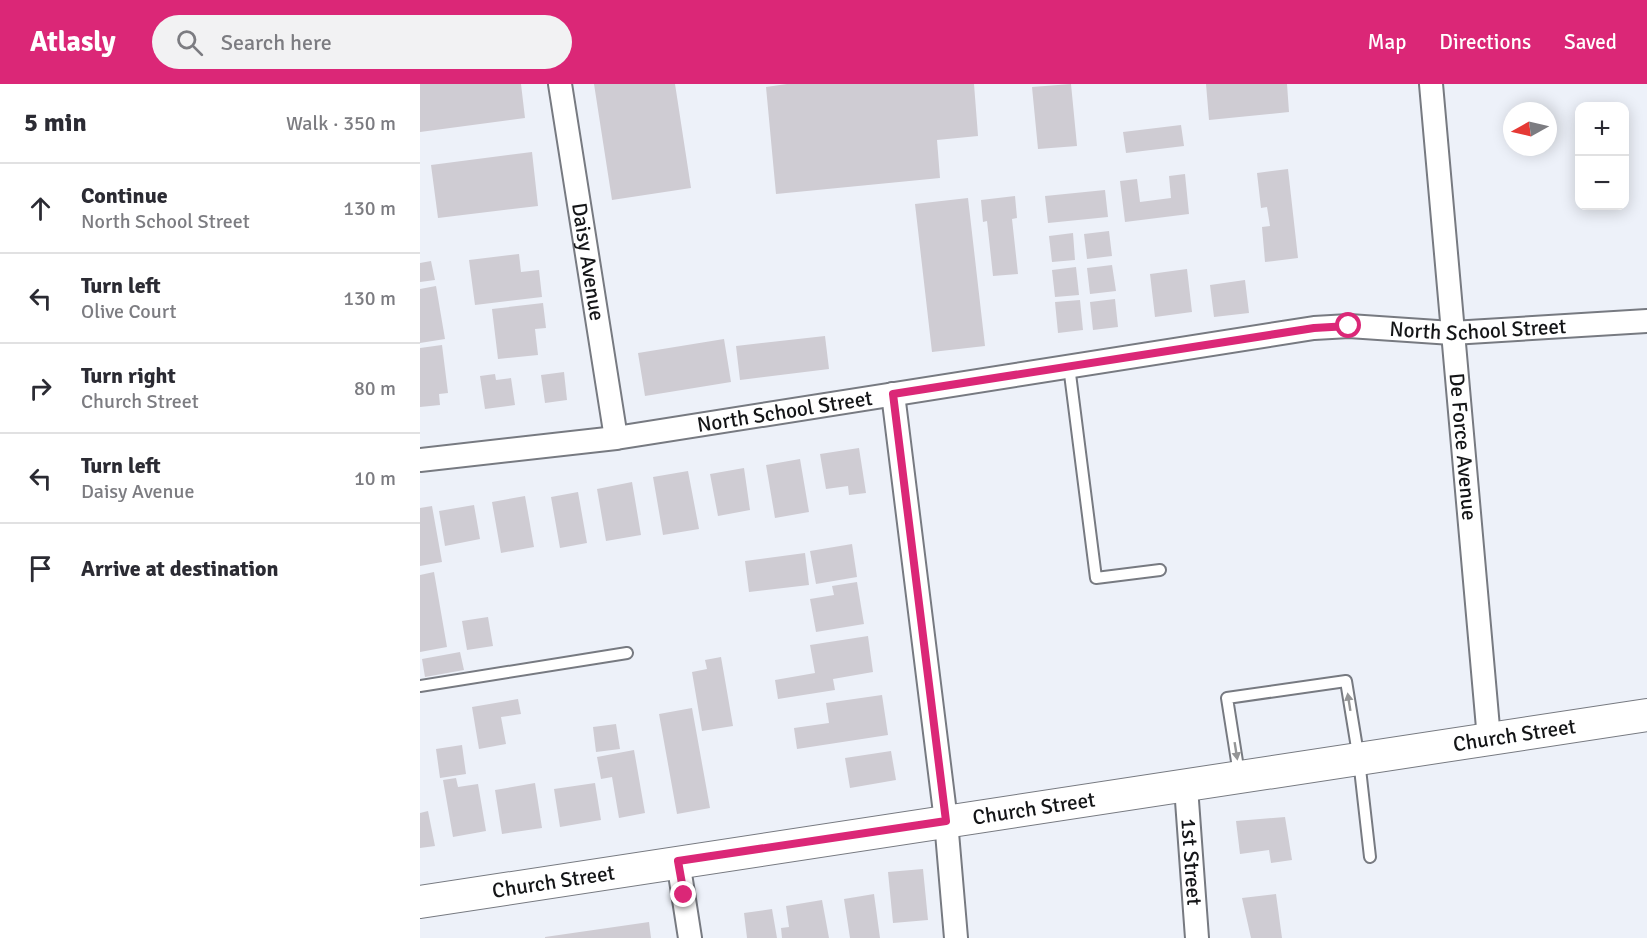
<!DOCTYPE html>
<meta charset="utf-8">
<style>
body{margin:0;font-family:Signika,sans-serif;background:#f2f2f3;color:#2b2b33}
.controls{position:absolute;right:18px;top:18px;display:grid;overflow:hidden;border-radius:12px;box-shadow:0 3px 15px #0003}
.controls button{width:54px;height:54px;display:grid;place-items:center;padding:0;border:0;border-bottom:2px solid #e1e1e2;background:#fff;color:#2b2b33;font:30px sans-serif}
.compass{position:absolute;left:1083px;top:18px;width:54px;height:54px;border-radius:50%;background:#fff;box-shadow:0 3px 15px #0003;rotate:262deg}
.stop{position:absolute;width:18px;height:18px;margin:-14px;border:4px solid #db2777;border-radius:50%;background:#fff}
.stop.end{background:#db2777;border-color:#fff;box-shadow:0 2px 6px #0008}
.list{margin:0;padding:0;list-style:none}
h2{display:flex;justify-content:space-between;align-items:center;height:78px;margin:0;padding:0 24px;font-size:26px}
h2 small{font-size:20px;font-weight:400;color:#7c7c81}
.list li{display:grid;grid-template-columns:39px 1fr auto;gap:18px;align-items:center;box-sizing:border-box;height:90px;padding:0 24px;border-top:2px solid #e1e1e2}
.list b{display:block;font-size:22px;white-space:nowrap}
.list p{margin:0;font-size:20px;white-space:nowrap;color:#7c7c81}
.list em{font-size:20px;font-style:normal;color:#7c7c81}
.icon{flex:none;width:33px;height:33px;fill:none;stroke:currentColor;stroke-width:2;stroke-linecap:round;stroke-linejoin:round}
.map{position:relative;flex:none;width:1227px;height:854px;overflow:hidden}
header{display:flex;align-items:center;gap:36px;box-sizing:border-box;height:84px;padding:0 30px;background:#db2777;color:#fff}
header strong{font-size:28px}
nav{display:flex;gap:33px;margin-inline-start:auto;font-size:21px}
.search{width:420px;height:54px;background:#f2f2f3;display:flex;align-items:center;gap:15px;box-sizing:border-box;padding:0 21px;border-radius:33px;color:#7c7c81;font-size:22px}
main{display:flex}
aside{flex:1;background:#fff}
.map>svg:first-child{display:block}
.building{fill:#cfccd3}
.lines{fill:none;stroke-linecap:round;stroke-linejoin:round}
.lane-casing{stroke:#777a81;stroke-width:14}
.street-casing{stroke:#777a81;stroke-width:26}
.secondary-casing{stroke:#777a81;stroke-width:34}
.lane{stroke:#fff;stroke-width:10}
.street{stroke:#fff;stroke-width:22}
.secondary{stroke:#fff;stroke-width:32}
.oneway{fill:#959697}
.route{stroke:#db2777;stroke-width:8}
.labels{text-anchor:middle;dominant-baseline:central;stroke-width:4.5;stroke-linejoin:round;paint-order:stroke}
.street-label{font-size:21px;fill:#141517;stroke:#edf1f9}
</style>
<header>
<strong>Atlasly</strong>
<div class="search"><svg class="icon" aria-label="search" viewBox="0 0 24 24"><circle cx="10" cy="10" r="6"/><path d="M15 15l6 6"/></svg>Search here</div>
<nav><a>Map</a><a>Directions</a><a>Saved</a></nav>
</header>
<main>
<aside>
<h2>5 min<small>Walk · 350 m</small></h2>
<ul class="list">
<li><svg class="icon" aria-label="ahead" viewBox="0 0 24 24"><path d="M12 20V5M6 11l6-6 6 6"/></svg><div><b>Continue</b><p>North School Street</p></div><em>130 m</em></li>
<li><svg class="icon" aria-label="left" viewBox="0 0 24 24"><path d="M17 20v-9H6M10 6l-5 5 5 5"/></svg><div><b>Turn left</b><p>Olive Court</p></div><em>130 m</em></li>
<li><svg class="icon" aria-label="right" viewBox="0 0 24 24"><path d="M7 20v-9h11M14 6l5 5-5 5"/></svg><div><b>Turn right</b><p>Church Street</p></div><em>80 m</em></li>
<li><svg class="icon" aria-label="left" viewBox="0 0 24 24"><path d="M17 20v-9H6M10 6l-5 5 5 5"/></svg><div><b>Turn left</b><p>Daisy Avenue</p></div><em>10 m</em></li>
<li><svg class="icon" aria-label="arrive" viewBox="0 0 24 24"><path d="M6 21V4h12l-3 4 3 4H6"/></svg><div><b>Arrive at destination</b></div></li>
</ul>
</aside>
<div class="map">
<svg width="1227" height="854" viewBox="0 0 1227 854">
<rect width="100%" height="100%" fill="#edf1f9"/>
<path class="building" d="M0,0H101L105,34L0,48Z
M174,0H255L271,104L192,116Z
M367,0H554L558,52L517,56L520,94L356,110L346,3Z
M651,0L657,62L618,65L612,3Z
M786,0H867L869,28L789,36Z
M761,41L764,62L706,69L703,48Z
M112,68L118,122L18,134L11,81Z
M868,85L878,174L845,178L842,143L850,142L847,123L841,124L837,89Z
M765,90L769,130L705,138L700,97L717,95L720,118L751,114L749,92Z
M685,106L688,133L628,139L625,112Z
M595,112L597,134L592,135L598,190L573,192L567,137L563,138L561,116Z
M548,114L565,262L512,268L495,120Z
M689,147L692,172L667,175L664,150Z
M653,149L655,176L632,178L629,152Z
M99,170L101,188L119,186L122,213L55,221L49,176Z
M11,177L15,196L0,198V179Z
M692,181L696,207L670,210L667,184Z
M656,183L659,211L635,213L632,186Z
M767,185L772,228L735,233L730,190Z
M825,196L829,229L794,233L790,201Z
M16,202L25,255L0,259V205Z
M695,215L698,243L673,246L670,218Z
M660,216L663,246L638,249L635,218Z
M123,219L126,244L115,245L118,271L78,275L72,225Z
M405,252L409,285L320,296L316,262Z
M304,255L311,298L225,312L218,269Z
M22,261L28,309L19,310L20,321L0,323V264Z
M144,288L147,316L125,319L121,291Z
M75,290L76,296L91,294L95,321L65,325L60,292Z
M439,364L446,409L429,411L428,402L406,405L400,370Z
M380,375L389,428L355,434L346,381Z
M324,384L330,426L298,432L290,390Z
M268,387L279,445L243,451L233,393Z
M212,398L221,451L186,457L177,405Z
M158,408L167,459L140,464L131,413Z
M105,412L114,463L81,469L72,418Z
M54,421L60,455L25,462L19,427Z
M12,422L22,478L0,482V424Z
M432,460L437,493L396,500L390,467Z
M385,469L389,501L329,508L325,477Z
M14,488L27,563L0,568V491Z
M437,498L444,540L396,548L390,515L414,511L412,502Z
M68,533L73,562L47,566L42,537Z
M448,552L453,588L413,595L415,606L358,615L355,596L395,589L390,561Z
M40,568L44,586L5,593L2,575Z
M301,573L313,642L282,647L272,588L287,585L285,576Z
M462,611L468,651L377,665L374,644L409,639L406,619Z
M98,615L101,630L81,633L86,660L59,665L52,623Z
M272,624L290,724L257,730L239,630Z
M196,640L200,665L176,668L173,643Z
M42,661L46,690L20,694L16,665Z
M214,666L225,729L199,734L192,693L181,695L177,673Z
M471,667L476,696L430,704L425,674Z
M36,694L38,703L58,700L66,747L33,753L23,696Z
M115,699L122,744L82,750L75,706Z
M175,699L181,736L140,743L134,705Z
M8,727L15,762L0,764V729Z
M865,733L872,776L851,779L849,766L820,770L816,737Z
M503,785L508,836L473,839L468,788Z
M454,810L460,854H430L424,815Z
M856,810L862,854H831L822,814Z
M402,816L409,854H362L361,844L369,843L366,822Z
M352,825L357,854H327L324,829Z
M229,838L231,854H125V853Z"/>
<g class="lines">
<defs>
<path id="lane" d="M649,282L676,494L740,486
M0,602L207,569
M819,690L807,614L926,597L939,676L950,773"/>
<g id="street">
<path id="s1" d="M140,0L196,354"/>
<path id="s2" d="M1011,0L1069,655"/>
<path d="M473,310L526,737L536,854"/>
<path id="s3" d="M0,376L196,354L894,244L929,242L1032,249L1227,237"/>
<path id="s4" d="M766,703L777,854"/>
<path d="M258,777L270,854"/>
</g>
<g id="secondary">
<path id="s5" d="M0,818L1227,631"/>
</g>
</defs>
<use href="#lane" class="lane-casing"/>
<use href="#street" class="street-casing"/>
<use href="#secondary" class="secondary-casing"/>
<use href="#lane" class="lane"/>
<use href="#street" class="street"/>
<use href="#secondary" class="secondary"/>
</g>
<defs><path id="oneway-solid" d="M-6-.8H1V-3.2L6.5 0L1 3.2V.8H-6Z" transform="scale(1.5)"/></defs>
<g class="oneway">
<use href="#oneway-solid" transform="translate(929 618) rotate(-99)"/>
<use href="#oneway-solid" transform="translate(816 667) rotate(81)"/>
</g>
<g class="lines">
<path class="route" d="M264,811L258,777L526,737L473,310L894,244L929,242"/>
</g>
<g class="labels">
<g class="street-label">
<text stroke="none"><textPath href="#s1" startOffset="180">Daisy Avenue</textPath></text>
<text stroke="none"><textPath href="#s3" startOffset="1068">North School Street</textPath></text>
<text stroke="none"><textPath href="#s3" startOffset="368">North School Street</textPath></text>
<text stroke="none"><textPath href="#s2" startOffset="364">De Force Avenue</textPath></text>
<text stroke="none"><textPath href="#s5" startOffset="1107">Church Street</textPath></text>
<text stroke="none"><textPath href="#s5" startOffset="621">Church Street</textPath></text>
<text stroke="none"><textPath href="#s4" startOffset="75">1st Street</textPath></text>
<text stroke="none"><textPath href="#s5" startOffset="135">Church Street</textPath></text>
</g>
</g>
</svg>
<div class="controls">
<button>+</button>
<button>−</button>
</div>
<svg class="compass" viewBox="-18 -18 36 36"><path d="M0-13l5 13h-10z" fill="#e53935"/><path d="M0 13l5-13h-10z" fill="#7c7c81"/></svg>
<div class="stop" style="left:929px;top:242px"></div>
<div class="stop end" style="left:264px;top:811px"></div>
</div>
</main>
